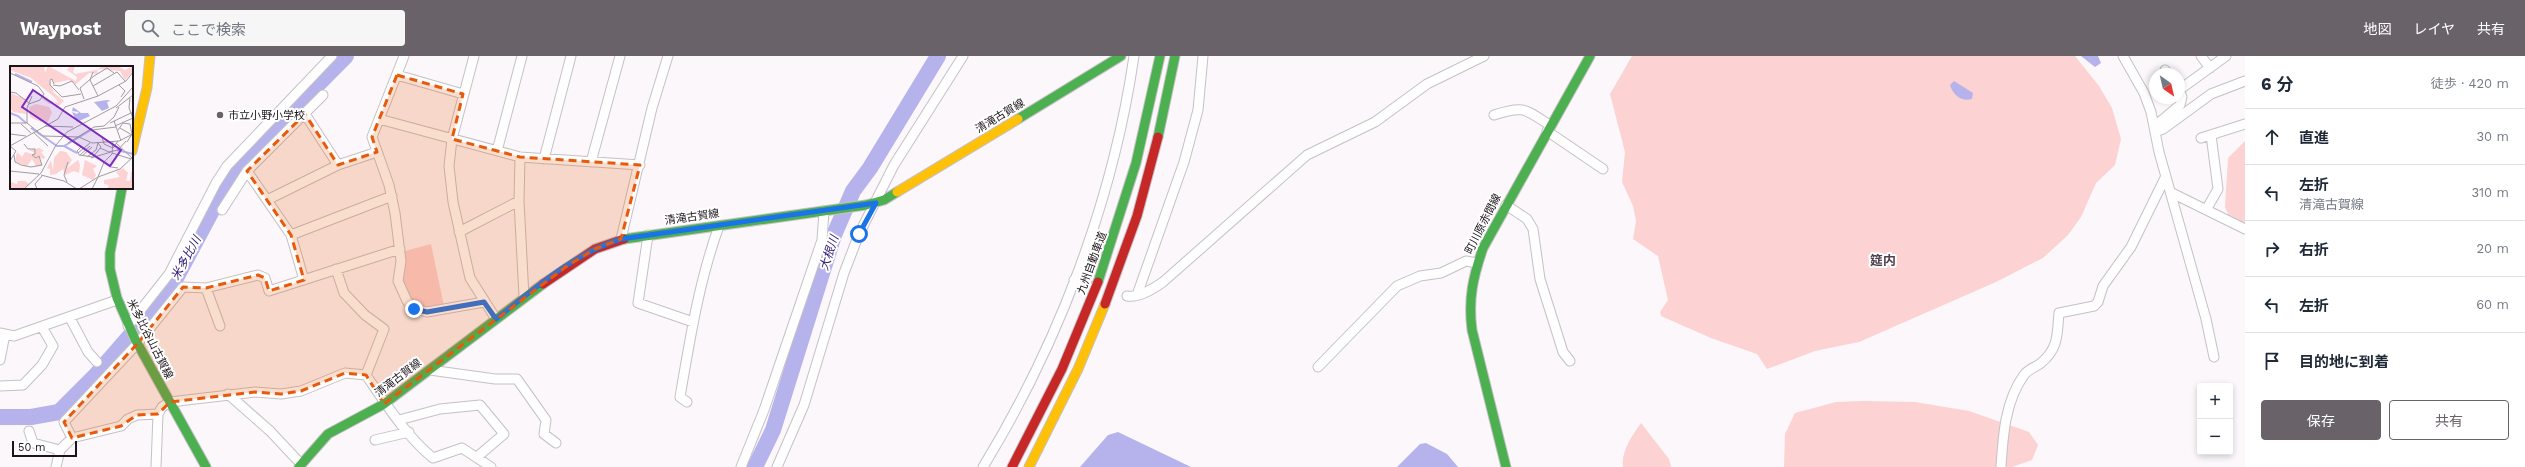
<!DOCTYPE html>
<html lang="ja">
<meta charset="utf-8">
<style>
body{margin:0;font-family:"Work Sans","Noto Sans JP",sans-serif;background:#f6f6f7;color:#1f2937}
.controls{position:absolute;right:12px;bottom:12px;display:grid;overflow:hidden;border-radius:4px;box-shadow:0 2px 6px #0003}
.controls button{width:36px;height:36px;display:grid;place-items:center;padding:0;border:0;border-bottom:1px solid #e0e1e3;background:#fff;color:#1f2937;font:20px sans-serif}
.compass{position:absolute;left:2149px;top:12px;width:36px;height:36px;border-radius:50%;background:#fff;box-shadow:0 2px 6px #0003;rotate:146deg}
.scale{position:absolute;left:12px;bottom:10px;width:65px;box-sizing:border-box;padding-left:4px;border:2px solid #1b141a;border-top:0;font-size:11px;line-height:14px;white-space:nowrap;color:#1b141a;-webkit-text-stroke:3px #fff;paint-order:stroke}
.stop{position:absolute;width:12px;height:12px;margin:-9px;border:3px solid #1a73e8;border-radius:50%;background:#fff}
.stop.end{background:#1a73e8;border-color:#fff;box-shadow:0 1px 4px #0008}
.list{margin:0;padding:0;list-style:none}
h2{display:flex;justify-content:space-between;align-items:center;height:52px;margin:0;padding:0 16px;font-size:17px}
h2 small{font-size:13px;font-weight:400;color:#747a83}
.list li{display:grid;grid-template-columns:26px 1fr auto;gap:12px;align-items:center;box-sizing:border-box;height:56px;padding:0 16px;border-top:1px solid #e0e1e3}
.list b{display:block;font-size:15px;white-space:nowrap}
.list p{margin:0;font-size:13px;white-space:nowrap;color:#747a83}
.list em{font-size:13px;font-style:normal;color:#747a83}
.actions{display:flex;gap:8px;padding:12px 16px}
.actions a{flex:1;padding:9px 0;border:1px solid #696369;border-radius:4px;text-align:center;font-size:14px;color:#696369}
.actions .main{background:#696369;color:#fff}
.icon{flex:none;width:22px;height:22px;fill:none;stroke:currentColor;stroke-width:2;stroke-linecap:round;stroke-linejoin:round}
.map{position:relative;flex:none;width:2245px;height:411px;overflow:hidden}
header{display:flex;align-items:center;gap:24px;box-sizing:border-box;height:56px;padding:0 20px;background:#696369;color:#fff}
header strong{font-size:19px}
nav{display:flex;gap:22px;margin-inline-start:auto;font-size:14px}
.search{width:280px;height:36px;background:#f6f6f7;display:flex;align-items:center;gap:10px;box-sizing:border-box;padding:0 14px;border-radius:4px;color:#747a83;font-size:15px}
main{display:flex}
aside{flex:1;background:#fff}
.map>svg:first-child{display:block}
.green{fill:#fcd2d2}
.water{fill:#b6b3ec}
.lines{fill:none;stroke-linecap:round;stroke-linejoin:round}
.river{stroke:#b6b3ec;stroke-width:16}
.street-casing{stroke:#c5c1c5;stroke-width:11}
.fast-casing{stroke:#c5c1c5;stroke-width:11}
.slow-casing{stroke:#c5c1c5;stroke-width:11}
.jam-casing{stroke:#c5c1c5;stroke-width:11}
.street{stroke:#fefefe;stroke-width:9}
.fast{stroke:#4caf50;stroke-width:9}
.slow{stroke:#ffc107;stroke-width:9}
.jam{stroke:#c62828;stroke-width:9}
.route{stroke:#1a73e8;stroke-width:5}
.marked{fill:#e8590c;fill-opacity:0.2;stroke:#e8590c;stroke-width:3;stroke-dasharray:8 5;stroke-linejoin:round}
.poi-dot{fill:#696369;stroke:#fff;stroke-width:1.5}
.labels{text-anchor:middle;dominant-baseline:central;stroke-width:4;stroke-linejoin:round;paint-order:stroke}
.poi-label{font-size:11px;fill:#1b141a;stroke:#fff;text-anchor:start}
.street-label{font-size:11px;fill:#1b141a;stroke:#fff}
.water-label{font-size:12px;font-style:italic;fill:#2d1772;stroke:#fff}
.quarter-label{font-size:13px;font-weight:bold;fill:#50414d;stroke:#fff}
.inset-river{fill:none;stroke:#b6b3ec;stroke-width:2}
.inset-road{fill:none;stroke:#a19ca1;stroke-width:1}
.view{fill:#7b2cbf;fill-opacity:0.15;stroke:#7b2cbf;stroke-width:2}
.inset-edge{fill:none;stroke:#1b141a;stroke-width:2}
</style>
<header>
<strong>Waypost</strong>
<div class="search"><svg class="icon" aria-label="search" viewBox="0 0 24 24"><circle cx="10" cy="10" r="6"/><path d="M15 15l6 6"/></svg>ここで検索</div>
<nav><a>地図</a><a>レイヤ</a><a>共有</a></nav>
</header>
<main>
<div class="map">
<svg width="2245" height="411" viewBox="0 0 2245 411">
<rect width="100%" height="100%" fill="#fbf7fb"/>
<path class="green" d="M1632,0H2075L2099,30L2112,52L2121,83L2115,109L2096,127L2081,161L2068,179L2043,202L1996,226L1859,286L1815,295L1767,313L1757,298L1711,282L1661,260L1660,256L1668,244L1658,200L1633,183L1636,165L1633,150L1622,126L1625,96L1610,38Z
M2245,85V167L2229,160L2225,151L2228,102Z
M431,188L444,250L424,253L415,249L405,235L401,223L405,195Z
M1864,345L1915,346L1969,355L2029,376L2038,389L2032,404L2012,411H1784L1785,378L1795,357L1836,346Z
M1641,367L1669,403L1671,411H1623C1621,395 1632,380 1641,367Z"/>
<path class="water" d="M2081,0H2098L2101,7L2095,11Z
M1954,25L1973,37L1972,43C1961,46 1953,39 1950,29Z
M1118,376L1191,411H1080L1108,379Z
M1426,387L1447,398L1458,411H1397L1420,388Z"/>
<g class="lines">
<path class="river" d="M0,361H31L59,356L95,320L142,266L175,224L230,121L248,99L346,0
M755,411L773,374L834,179L853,135L870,112L938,0"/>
<defs>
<path id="street" d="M404,0L372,81L389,129L395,157L401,205L398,225L407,245L414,253L427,256L484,246
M474,0L452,83L449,110L453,146L470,222L496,263
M2123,0L2144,37L2151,56L2159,96L2206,263L2214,301
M2201,0L2210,12
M2165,14L2168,18
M397,19L463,38
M2179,34L2226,0
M305,58L338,109
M1494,59C1524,49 1525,53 1551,70
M379,63L520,101L640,109
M2155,70L2180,49L2182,41L2179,34
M1547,75L1603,113
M2155,76L2163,73L2211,38L2245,25
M2201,82L2245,68
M497,95L522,0
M520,101L519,145L524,241
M544,103L571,0
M591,106L620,0
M247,115L291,179L304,224
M2172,137L2245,173
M267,144L338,109L377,96
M1506,149L1527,163L1533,173L1540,223L1563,296L1570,305
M222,154L247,115L323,39
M2206,154L2218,133L2211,79
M459,176L519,145
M291,179L392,140
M648,179L638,247L693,266
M621,183L652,52L668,0
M336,213L344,237L365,259L384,273L366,319
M1074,224L1087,228
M206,232L220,270
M1137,239L1184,106L1198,54L1203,0
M1127,240C1139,242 1153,233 1163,226L1307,99L1375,66L1427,28L1484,0
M70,262L88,296L97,306
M128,270L169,218L216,127L227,110L332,0
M0,277L14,280L117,244
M0,304L5,278
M1318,311L1397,230L1420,220L1441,217L1466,205L1477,207
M430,314L495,323H517L546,364L544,378L556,387
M0,330L23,329L42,309L53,290L42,271
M228,338L270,375L301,408
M687,346L680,341C690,283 699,225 719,170
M399,364L440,353L480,349L504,378L477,401
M29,375L33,387L60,394
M72,382L121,370L128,363L137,359L158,358
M375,384L409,376
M56,411L60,394L72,382L64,366L138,287L183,231L206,232L258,219L265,222L269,235L400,193
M156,411L158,358L162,351L170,346L255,336L281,338L301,335L345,317L366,319C386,348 406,380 433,402L462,392L491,411
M741,411L764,354L822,184L824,155
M777,411L804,349L844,217L859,178L894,109L963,0
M983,411C1059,287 1113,144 1134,0
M2001,411C2003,380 2005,345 2024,319C2028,313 2036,311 2041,307C2059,292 2057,278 2059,257L2094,250L2098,246L2103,230L2131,191L2165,122"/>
<path id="fast" d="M1018,63L1121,0
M1158,81L1175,0
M122,132L110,197V213L117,242L135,283L206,411
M624,183L866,149L884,144L897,136
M1098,226L1136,107L1160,0
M299,411L328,378L384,348L543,228
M1506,411L1472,274C1468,243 1473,221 1483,192L1590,0"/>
<path id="slow" d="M132,95L147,32L150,0
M897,136L1018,63
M1029,411L1078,313L1105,248"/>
<path id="jam" d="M543,228L595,193L624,183
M1105,248L1137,160L1158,81
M1012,411L1062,313L1098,226"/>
</defs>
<use href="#street" class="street-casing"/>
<use href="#fast" class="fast-casing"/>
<use href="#slow" class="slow-casing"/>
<use href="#jam" class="jam-casing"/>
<use href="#street" class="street"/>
<use href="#fast" class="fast"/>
<use href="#slow" class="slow"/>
<use href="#jam" class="jam"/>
</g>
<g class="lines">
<path class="route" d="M414,253L427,256L484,246L496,263C534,233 574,197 621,183L876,147L859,178"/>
</g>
<path class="marked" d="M397,19L463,38L452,83L520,101L640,109L621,183L595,193L567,210L384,348L366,319L345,317L301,335L281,338L255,336L170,346L158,358L137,359L121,370L72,382L64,366L138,287L183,231L206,232L258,219L265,222L269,235L304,224L291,179L247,115L305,58L338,109L377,96L372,81Z"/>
<circle class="poi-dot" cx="220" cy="59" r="4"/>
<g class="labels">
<g class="poi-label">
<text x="228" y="59">市立小野小学校</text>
</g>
<g class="street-label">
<text transform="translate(1000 60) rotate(-31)">清滝古賀線</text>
<text transform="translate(692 161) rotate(-8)">清滝古賀線</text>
<text transform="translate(1483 168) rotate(-63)">町川原赤間線</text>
<text transform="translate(1092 207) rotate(-70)">九州自動車道</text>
<text transform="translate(150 283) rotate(63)">米多比谷山古賀線</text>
<text transform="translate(398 322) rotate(-37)">清滝古賀線</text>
</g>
<g class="water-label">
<text transform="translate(829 197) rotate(-72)">大根川</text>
<text transform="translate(186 202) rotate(-61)">米多比川</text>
</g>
<g class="quarter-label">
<text x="1883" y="204">筵内</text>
</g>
</g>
<g transform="translate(10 10)">
<rect width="123" height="123" fill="#fbf7fb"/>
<path d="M0,0H34L35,7L38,0L66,15L67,11L57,4L60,0H65L63,6L65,8L86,4L93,0H108L115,4L123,0V5L115,14L110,5L90,3L87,4L88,8L79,7L66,18L59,14L44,17L43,13L39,14L44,27L54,35L46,42L45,36L39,38L31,32L49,37L44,31L21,12L0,4ZM0,27L16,33L12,41L16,43L17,48L3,46L0,41ZM26,38L39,41L42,46L38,56H31L20,51L19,41ZM29,82L34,85L31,86L35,91L34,93L30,92L32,100H26L22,93L17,100L5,96L7,86L12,91L15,86L22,88L25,87L19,84ZM50,85L56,86L62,94L56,103L68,94L70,99L69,107L64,105L55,109L53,103L46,108L40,109V103L37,102L41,94L43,105L44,92ZM75,94L87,100L83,103L86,109L83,114L72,109ZM113,102L118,107L116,115H120L121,106H123V123H97L99,119L94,118V114L110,111L106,106ZM8,115H15L19,118L13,123H0V116L7,118Z" fill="#fcd2d2"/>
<path d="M97,34L101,35L97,36L99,42L92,45L84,36ZM63,41L71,47H78L80,50L67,56L62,46L67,48L69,46L62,45Z" fill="#b6b3ec"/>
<path class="inset-river" d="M5,8L22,16M0,47L8,50L16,57M21,62L47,80H54L81,64M54,80L67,87M107,84L123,88"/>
<path class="inset-road" d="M83,6L80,14L88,30M0,7L28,20L34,28L30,34L19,38M44,18L42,13L40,14V19L52,31L71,28M43,19L50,20L62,15L69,24M109,19L115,25L111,31M83,20L107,6L115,15M0,26L6,27L19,37M120,32L119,42L123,52M74,33L70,22L84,10L97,2L104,7M106,42L123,29M104,55L111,75M0,57H17L33,70L69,71L82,77L109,75L123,68M17,57V42L22,30M100,57L123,46M11,58L21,67M35,60L63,61M105,60L123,52M110,62L122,69M82,64L106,61M108,64L113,57L120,58L122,68L117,76M23,66L38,80M0,68L16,70M92,71L94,78L103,82L108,75M58,77L84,61L94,60L104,51L109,41M106,77L123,93M0,80L6,85L0,95M0,80L48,53L55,41L88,30L116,15L123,6M90,82L99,86L108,84L116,75M73,83L71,81L67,85L69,89L83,91L91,81L88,77M68,87L80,77M102,87L121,93M4,89L5,96L11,99L21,101L32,99L29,90L26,92L22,89L25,88V83H18L14,78M70,89L80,80M72,90L82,81M77,91L86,84L88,77M81,92L101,86M94,96L101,101L108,102M0,105L29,108M31,109L54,115L67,123M57,116L54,109L58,96M14,123L31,107L46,79L57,66L106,40L123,21M27,123L25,118L32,110M69,123L88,111L94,96L102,88L103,75M82,123L88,111L110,103L123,91"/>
<path class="view" d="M23,24L111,84L100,100L12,41Z"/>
<rect width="123" height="123" class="inset-edge"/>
</g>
</svg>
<div class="controls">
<button>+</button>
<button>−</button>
</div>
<svg class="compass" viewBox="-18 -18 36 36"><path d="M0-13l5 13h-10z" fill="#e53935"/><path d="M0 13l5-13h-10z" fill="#747a83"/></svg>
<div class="scale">50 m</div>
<div class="stop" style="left:859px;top:178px"></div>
<div class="stop end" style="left:414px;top:253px"></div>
</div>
<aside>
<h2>6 分<small>徒歩 · 420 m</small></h2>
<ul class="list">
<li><svg class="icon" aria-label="ahead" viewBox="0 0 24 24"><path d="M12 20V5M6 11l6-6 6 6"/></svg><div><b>直進</b></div><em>30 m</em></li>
<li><svg class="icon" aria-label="left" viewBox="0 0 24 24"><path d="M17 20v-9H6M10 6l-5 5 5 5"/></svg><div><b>左折</b><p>清滝古賀線</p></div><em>310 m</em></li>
<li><svg class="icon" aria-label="right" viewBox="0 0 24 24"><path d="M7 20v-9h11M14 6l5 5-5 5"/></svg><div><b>右折</b></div><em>20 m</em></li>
<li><svg class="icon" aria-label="left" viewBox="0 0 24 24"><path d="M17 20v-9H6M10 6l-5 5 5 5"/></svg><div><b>左折</b></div><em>60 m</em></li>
<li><svg class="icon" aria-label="arrive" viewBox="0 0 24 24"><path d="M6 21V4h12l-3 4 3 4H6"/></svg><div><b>目的地に到着</b></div></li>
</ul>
<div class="actions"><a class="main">保存</a><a>共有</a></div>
</aside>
</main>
